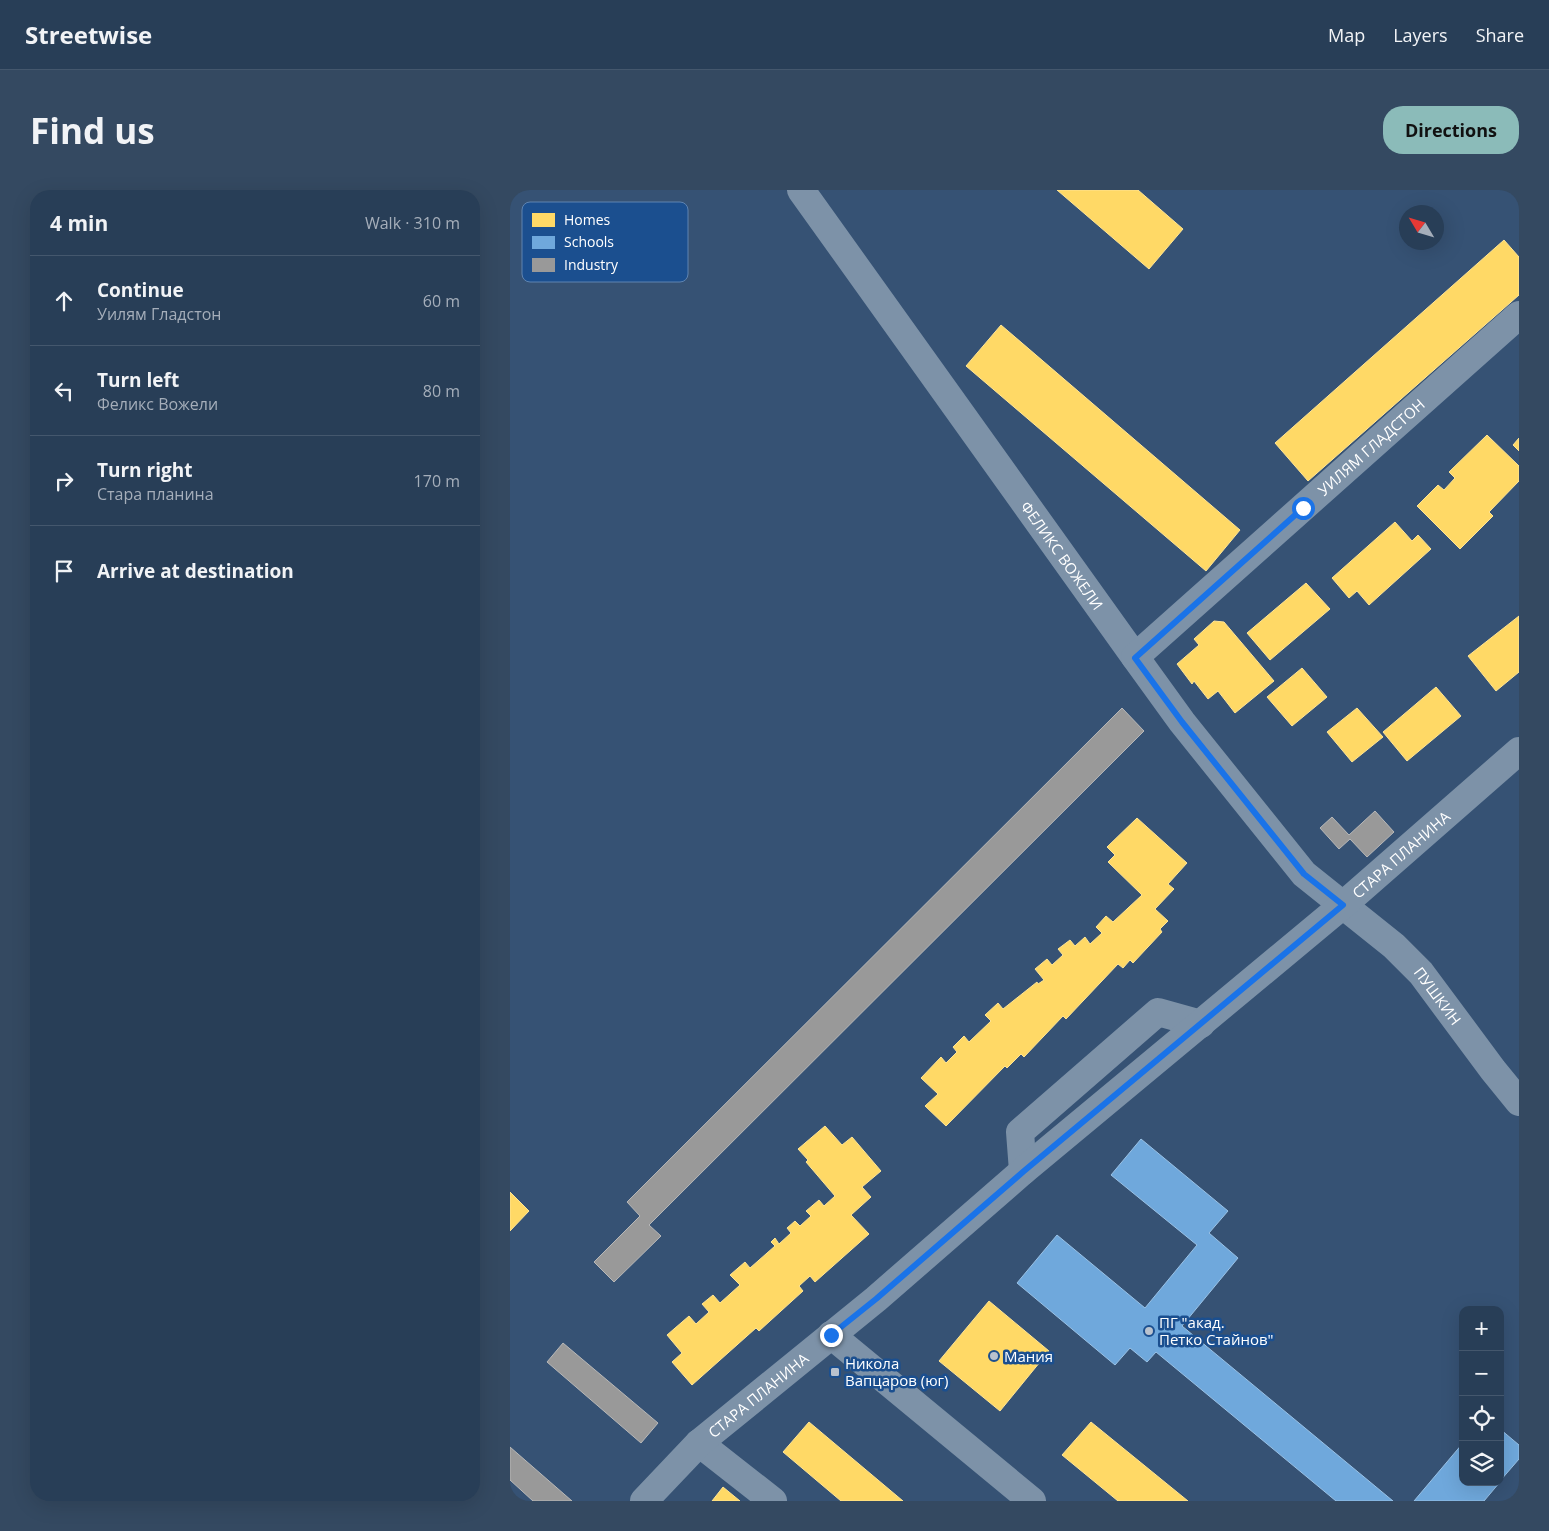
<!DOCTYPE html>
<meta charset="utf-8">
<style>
body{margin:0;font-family:"Open Sans",sans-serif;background:#344961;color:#f1f3f6}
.controls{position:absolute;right:15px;bottom:15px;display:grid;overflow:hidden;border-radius:10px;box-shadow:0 5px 20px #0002}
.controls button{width:45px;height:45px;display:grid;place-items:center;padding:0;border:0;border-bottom:1px solid #44576d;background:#283e57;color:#f1f3f6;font:25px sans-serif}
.compass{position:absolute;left:889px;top:15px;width:45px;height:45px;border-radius:50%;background:#283e57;box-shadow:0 5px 20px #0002;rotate:308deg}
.stop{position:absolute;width:15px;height:15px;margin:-11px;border:4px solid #1a73e8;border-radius:50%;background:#fff}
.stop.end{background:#1a73e8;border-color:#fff;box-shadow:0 1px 5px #0008}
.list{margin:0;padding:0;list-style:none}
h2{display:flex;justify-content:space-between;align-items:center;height:65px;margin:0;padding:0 20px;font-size:21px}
h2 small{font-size:16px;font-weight:400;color:#a5aeba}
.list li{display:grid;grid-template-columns:32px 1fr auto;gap:15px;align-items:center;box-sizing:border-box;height:90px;padding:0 20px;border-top:1px solid #44576d}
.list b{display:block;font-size:19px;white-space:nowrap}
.list p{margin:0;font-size:16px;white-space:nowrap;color:#a5aeba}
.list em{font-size:16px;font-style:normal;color:#a5aeba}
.icon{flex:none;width:28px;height:28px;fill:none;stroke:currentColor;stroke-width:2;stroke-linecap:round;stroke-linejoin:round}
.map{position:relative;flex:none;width:1009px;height:1311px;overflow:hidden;border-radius:20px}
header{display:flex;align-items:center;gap:30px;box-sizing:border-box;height:70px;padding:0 25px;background:#283e57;border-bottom:1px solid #44576d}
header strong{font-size:24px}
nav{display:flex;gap:28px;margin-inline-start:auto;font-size:18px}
.intro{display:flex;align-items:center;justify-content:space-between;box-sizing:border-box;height:120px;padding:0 30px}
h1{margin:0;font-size:35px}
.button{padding:12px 22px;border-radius:20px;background:#8bbbb9;color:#111;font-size:18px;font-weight:700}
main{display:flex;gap:30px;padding:0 30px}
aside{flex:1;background:#283e57;border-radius:20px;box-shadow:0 5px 20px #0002}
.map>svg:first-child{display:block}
.homes{fill:#ffd966;stroke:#ffe494}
.schools{fill:#6fa8dc;stroke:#9ac2e6}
.industry{fill:#999;stroke:#b8b8b8}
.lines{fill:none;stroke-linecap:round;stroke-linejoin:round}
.minor{stroke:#7d92a8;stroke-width:28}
.route{stroke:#1a73e8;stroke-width:6}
.poi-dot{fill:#b9c2ce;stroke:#1b4f8f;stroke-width:2}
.labels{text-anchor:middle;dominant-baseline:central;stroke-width:5;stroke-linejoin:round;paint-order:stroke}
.street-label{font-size:15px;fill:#fff;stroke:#1b4f8f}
.poi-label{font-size:15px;fill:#fff;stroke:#1b4f8f;text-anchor:start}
.key{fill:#1b4f8f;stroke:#5f84b1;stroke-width:1}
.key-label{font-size:14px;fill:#fff}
</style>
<header>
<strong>Streetwise</strong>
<nav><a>Map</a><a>Layers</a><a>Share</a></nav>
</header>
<div class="intro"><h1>Find us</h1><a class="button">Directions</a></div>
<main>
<aside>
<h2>4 min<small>Walk · 310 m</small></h2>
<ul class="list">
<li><svg class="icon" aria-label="ahead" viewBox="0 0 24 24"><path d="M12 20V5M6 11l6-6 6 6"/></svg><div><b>Continue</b><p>Уилям Гладстон</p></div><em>60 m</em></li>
<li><svg class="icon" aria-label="left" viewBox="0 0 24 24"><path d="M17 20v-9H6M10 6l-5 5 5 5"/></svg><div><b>Turn left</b><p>Феликс Вожели</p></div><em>80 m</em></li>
<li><svg class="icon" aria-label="right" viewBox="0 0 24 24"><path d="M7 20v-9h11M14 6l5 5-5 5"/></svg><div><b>Turn right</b><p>Стара планина</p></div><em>170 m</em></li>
<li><svg class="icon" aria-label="arrive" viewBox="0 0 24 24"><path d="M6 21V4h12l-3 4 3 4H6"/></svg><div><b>Arrive at destination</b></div></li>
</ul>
</aside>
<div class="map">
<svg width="1009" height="1311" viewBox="0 0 1009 1311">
<rect width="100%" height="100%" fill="#365274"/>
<path class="homes" d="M547,0H628L673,39L639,79Z
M994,50L1009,67V105L798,291L765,253Z
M491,135L730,340L696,381L456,176Z
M977,245L1009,276V291L979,322L983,326L950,359L907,316L928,295L934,300L945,288L939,282Z
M1009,248V261L1003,255Z
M885,332L902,351L908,345L921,359L859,415L847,401L839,408L822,388Z
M796,393L820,419L760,470L737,443Z
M1009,426V482L986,501L958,466Z
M704,431L714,432L764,491L725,523L708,501L698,509L684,491L682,494L667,474L689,455L684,449Z
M792,478L817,507L782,536L757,507Z
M926,497L951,526L897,571L873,542Z
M847,518L873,547L842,572L817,542Z
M627,628L677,673L658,694L664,699L645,719L658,731L650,739L652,742L623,773L620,770L613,778L608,774L556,829L553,826L514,867L511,864L497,878L495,876L436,936L415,916L428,904L411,888L431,867L436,873L447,862L443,857L454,846L459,852L481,831L475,825L488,813L493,819L527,792L528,794L534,790L525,779L537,769L542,775L553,765L548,759L560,750L565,756L575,747L580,754L592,743L586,737L596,726L603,732L632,705L598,672L605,665L597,657Z
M315,936L332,955L342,947L371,981L352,997L361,1007L341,1025L359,1044L305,1092L300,1086L289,1096L293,1101L249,1141L246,1138L182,1195L162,1172L172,1163L157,1145L179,1126L186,1134L199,1122L192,1114L203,1105L210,1113L230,1095L220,1085L235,1072L240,1078L265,1056L261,1052L265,1048L269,1054L281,1043L277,1038L285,1031L290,1036L301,1026L296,1021L309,1010L314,1016L325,1006L296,972L298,970L288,959Z
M0,1002L19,1021L0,1041Z
M479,1111L539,1161L490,1221L429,1171Z
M299,1232L393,1311H331L273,1262Z
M581,1232L678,1311H608L552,1265Z
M213,1297L230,1311H202Z"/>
<path class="schools" d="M631,949L718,1021L699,1043L728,1068L672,1136L883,1311H826L646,1162L637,1172L620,1158L605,1175L507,1093L547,1045L635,1118L687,1055L601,985Z
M990,1239L1009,1255V1269L990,1291Z
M953,1253V1292H990L974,1311H904Z"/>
<path class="industry" d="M612,518L634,541L139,1035L151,1046L104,1092L84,1072L130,1026L117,1012Z
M865,621L884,642L857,667L840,649L829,659L810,638L822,627L839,645Z
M53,1153L148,1233L131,1253L37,1172Z
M0,1257L62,1311H23L0,1290Z"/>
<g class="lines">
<g class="minor">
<path id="s1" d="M291,0L625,467L672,532L794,684L884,756L911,783L983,880L1009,912"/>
<path id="s2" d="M625,467L1009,125"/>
<path d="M513,981L510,942L648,822L691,834"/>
<path d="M321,1145L522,1311"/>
<path d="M189,1253L263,1311"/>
<path id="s3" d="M134,1311L189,1253L366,1109L513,981L833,715L1009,561"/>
</g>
</g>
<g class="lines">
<path class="route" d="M321,1145L366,1109L514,981L833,715L794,684L672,532L625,468L793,318"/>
</g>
<g class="poi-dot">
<circle cx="639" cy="1141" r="5"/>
<circle cx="484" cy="1166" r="5"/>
<rect x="320" y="1177" width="10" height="10" rx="2.5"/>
</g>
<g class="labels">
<g class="street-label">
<text stroke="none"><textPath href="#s2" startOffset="316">УИЛЯМ ГЛАДСТОН</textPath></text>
<text stroke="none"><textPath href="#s1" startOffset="449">ФЕЛИКС ВОЖЕЛИ</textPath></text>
<text stroke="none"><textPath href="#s3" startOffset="996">СТАРА ПЛАНИНА</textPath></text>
<text stroke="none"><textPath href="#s1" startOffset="1031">ПУШКИН</textPath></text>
<text stroke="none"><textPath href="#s3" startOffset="156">СТАРА ПЛАНИНА</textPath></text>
</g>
<g class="poi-label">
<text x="649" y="1132">ПГ "акад.<tspan x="649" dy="17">Петко Стайнов"</tspan></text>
<text x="494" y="1166">Мания</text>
<text x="335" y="1173">Никола<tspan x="335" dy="17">Вапцаров (юг)</tspan></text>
</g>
</g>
<rect x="12" y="12" width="166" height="80" rx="8" class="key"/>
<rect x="22" y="23" width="23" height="14" fill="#ffd966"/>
<rect x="22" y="46" width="23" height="13" fill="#6fa8dc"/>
<rect x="22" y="68" width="23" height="14" fill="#999"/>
<g class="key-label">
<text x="54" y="35">Homes</text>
<text x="54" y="57">Schools</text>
<text x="54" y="80">Industry</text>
</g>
</svg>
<div class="controls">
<button>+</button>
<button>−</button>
<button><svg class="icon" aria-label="locate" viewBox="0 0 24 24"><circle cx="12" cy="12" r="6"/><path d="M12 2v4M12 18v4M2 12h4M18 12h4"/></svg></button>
<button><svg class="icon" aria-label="layers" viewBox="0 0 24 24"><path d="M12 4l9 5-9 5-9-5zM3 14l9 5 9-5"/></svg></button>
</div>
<svg class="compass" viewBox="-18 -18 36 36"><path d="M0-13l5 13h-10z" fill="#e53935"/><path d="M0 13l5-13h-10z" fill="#a5aeba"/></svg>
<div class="stop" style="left:793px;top:318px"></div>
<div class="stop end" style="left:321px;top:1145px"></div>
</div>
</main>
